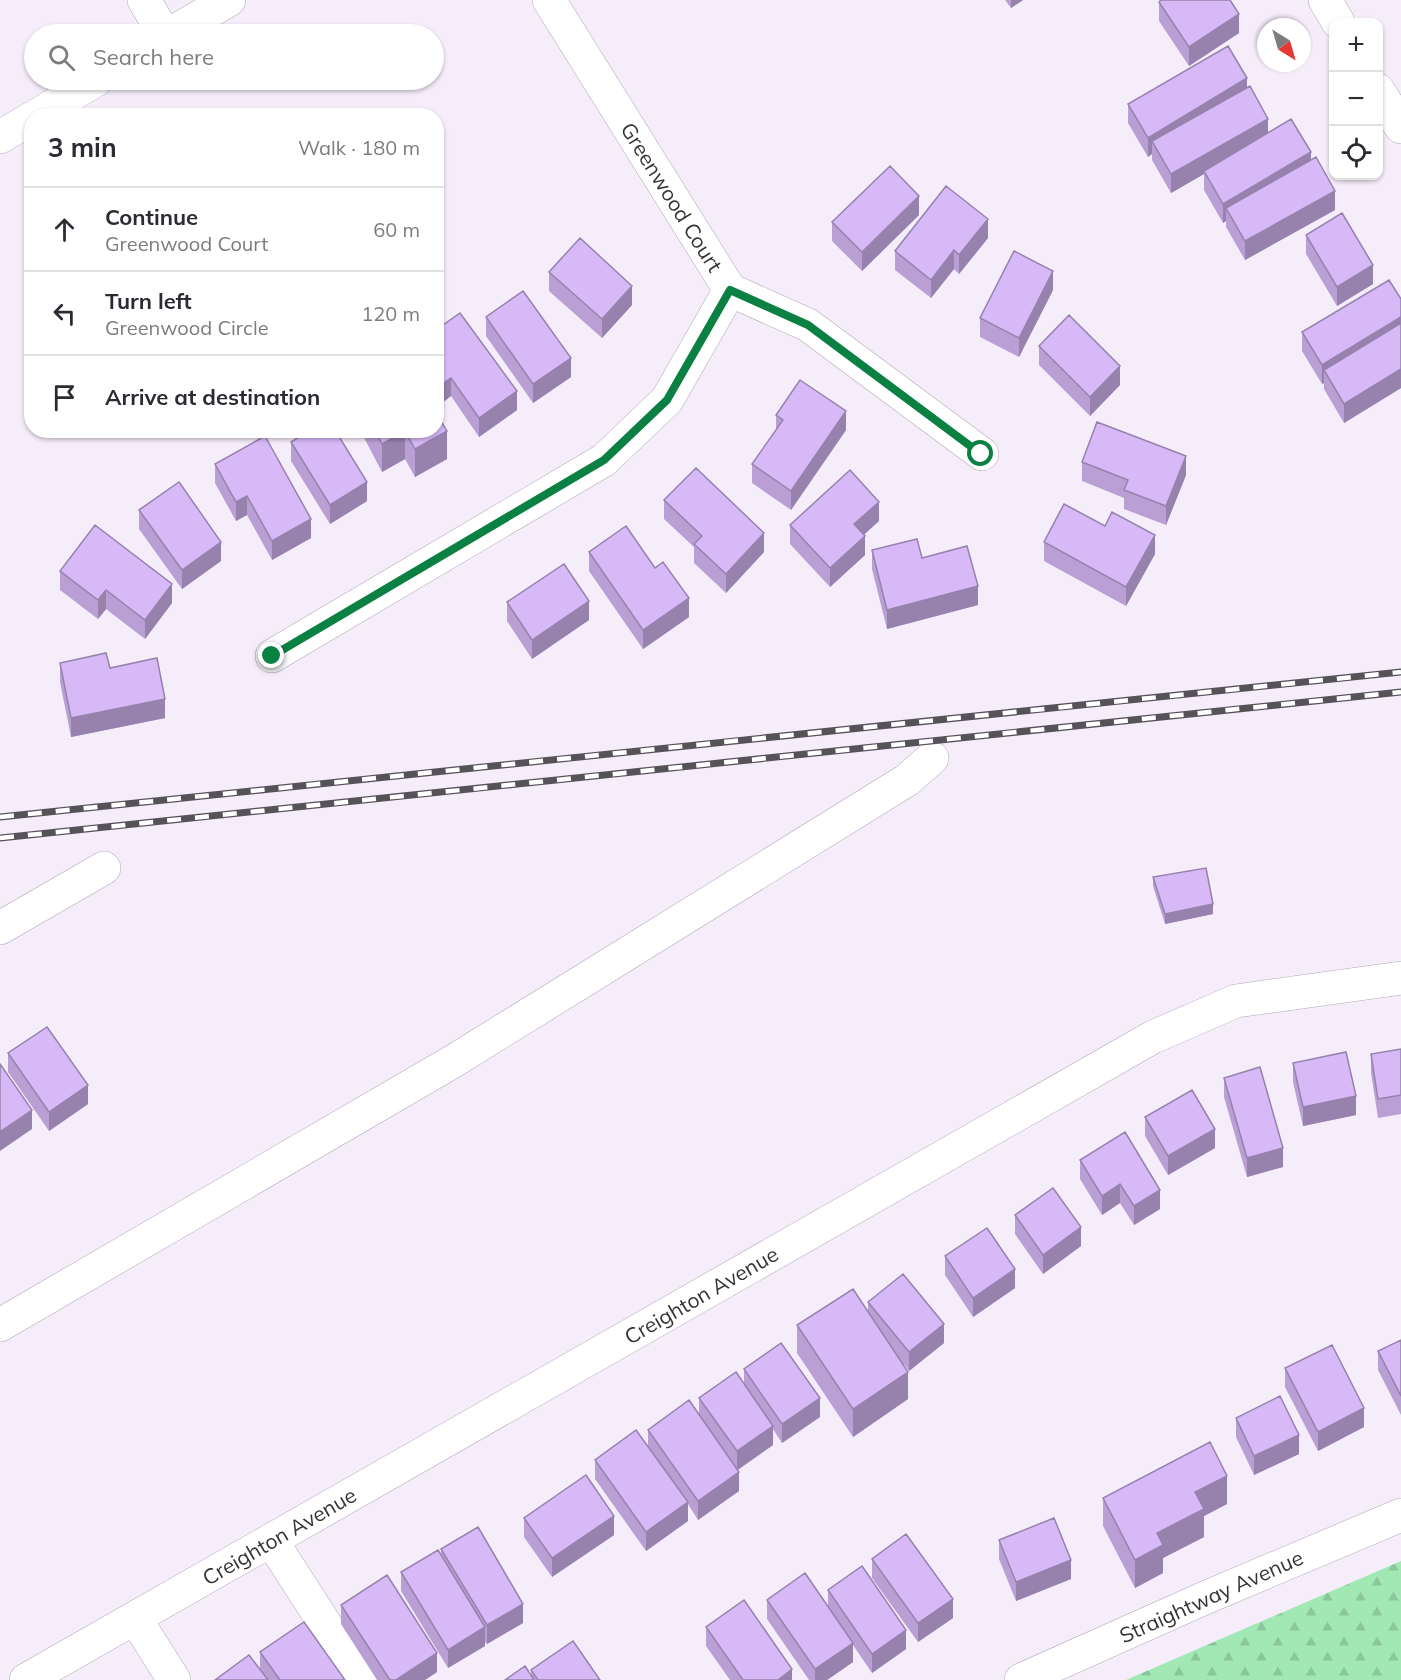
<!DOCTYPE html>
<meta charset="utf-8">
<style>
body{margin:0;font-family:Mulish,sans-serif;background:#f7f7f7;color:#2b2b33}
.controls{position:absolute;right:18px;top:18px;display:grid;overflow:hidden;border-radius:12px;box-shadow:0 2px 4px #0004}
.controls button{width:54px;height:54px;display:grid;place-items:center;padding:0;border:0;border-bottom:2px solid #e1e1e2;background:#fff;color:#2b2b33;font:30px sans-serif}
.compass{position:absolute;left:1257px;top:18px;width:54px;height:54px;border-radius:50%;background:#fff;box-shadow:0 2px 4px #0004;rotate:143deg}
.stop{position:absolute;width:18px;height:18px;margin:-14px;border:4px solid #0b8043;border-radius:50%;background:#fff}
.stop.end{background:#0b8043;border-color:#fff;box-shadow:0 2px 6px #0008}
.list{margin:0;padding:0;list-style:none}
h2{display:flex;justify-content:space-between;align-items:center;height:78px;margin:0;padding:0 24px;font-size:26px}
h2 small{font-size:20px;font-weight:400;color:#7c7c81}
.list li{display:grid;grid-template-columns:39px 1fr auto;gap:18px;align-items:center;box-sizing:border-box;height:84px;padding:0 24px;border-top:2px solid #e1e1e2}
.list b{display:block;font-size:22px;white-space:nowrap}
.list p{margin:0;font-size:20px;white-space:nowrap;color:#7c7c81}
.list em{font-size:20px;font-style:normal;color:#7c7c81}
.icon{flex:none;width:33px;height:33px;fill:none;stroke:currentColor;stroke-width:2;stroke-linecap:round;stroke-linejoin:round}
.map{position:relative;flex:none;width:1401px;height:1680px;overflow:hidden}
.search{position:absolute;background:#fff;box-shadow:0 2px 4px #0004;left:24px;top:24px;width:420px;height:66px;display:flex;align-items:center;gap:15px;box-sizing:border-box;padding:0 21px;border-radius:33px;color:#7c7c81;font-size:22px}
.panel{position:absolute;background:#fff;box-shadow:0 2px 4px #0004;left:24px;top:108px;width:420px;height:330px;border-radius:24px}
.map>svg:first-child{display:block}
.forest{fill:url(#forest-firs)}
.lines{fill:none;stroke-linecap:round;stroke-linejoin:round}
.minor-casing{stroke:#b1a9b7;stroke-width:34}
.minor{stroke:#fff;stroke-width:33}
.rail-casing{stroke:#565259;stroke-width:7}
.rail{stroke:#fff;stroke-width:4.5;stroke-dasharray:14;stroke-linecap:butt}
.wall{fill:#b99fd4}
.shaded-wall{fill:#9682ad}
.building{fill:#d7b9f7;stroke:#9682ad;stroke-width:1.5}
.route{stroke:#0b8043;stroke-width:8}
.labels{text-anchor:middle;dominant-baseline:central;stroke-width:4.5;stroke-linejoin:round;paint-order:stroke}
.street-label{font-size:21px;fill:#363338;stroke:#fff}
</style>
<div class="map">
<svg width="1401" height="1680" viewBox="0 0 1401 1680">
<defs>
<pattern id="forest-firs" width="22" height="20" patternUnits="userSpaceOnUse" patternTransform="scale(1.5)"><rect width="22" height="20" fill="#a1e8b5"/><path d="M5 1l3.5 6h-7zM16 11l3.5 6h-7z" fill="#8bc79c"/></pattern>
</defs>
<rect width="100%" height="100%" fill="#f6edfb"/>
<path class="forest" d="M1401,1561V1680H1126Z"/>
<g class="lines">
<defs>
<path id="minor" d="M144,0L164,34
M549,0L730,290L808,325L982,454
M1325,0L1338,22
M170,34L229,0
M1378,90L1401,127
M36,116L96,80
M0,137L32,118
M272,656L604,460L667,400L730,290
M0,928L104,868
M0,1325L452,1062L907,780L932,758
M271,1540L361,1680
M135,1618L174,1680
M26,1680L1153,1037L1236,1001L1401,978
M1021,1680L1207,1597L1401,1515"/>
</defs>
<use href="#minor" class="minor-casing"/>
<use href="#minor" class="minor"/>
<defs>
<path id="rail" d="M0,817L1401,672
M0,838L1401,692"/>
</defs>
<use href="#rail" class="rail-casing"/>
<use href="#rail" class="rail"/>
</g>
<path class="wall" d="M1005,0H1023L1011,8Z
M1159,2L1239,33L1189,66L1159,21Z
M1247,88L1268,132L1311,160L1335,210L1245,260L1226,227V221L1223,223L1204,190V174L1171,193L1152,160V154L1148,157L1128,123V104Z
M919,215L862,271L832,241V222Z
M1306,235L1373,284L1337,306L1306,254Z
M988,238L959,274L954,269L931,298L895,270V251Z
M549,272L632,305L602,338L549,291Z
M1053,290L1019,357L980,337V318Z
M1401,299V388L1344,423L1324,389V383L1322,384L1302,351V332Z
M486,317L571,377L533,403L486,336Z
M436,330L517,410L479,437L451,396L442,403L436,396Z
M1039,346L1120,385L1090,416L1039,365Z
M776,415L846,430L791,510L752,483V464L776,430Z
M360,430H436L447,459L415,477L405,459L382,472Z
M291,442L367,501L330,524L291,461Z
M1082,462L1186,475L1166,525L1124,509V498L1082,481Z
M215,464L311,538L272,560L247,515L236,521L215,483Z
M664,500L764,552L726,593L694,563V547L664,519Z
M139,510L221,561L182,589L139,529Z
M879,521L864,535L865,555L830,587L790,544V525Z
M1044,542L1155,554L1126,606L1044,561Z
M872,550L922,558L978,605L887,629L872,569Z
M589,552L689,617L643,649L589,571Z
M60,571L172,603L145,639L106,609L98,619L60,590Z
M507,602L589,620L532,659L507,621Z
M60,663L110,668L165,718L71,737L60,682Z
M1153,877L1213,914L1165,924L1153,886Z
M1401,1049V1114L1378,1118L1371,1073V1054Z
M8,1053L88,1104L49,1131L8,1072Z
M1293,1063L1356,1115L1303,1126L1293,1082Z
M1224,1078L1283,1167L1247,1177L1224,1097Z
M1145,1117L1215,1148L1168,1175L1145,1136Z
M1080,1160L1160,1209L1134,1225L1120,1203L1102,1215L1080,1179Z
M1015,1215L1081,1246L1043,1274L1015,1234Z
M945,1256L1015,1288L973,1317L945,1275Z
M868,1302L944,1343L909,1371L904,1364L908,1399L853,1437L797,1353V1325L868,1312Z
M1401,1340V1415L1378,1370V1351Z
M1285,1368L1364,1427L1318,1451L1285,1387Z
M744,1369L820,1417L782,1443L773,1429V1445L738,1470L739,1491L698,1520L688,1504V1521L646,1551L595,1479V1460L648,1447V1430L699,1415V1398L744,1384Z
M1236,1418L1299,1454L1254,1475L1236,1437Z
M1103,1498L1227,1504L1204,1516V1537L1163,1558V1573L1135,1588L1103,1526Z
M524,1518L614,1535L552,1577L524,1537Z
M999,1540L1071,1579L1016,1601L999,1559Z
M441,1549L523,1623L487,1644L485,1642V1646L448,1668L401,1591V1572L441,1556Z
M872,1559L953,1618L918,1642L872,1578Z
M828,1590L906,1649L872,1673L853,1645V1662L827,1680H809L767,1619V1600L828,1607Z
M341,1605L437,1672L425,1680H377L341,1624Z
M706,1627L792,1680H730L706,1646Z
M260,1652L345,1680H215L260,1670Z
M531,1670L600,1680H505L531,1676Z"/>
<path class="shaded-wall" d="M1011,0H1023L1011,8Z
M1239,14V33L1189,66V47Z
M1247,78V96L1152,141V154L1148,157V138Z
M1268,119V138L1204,171V174L1171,193V174Z
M1311,152V171L1226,208V221L1223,223V204Z
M1335,191V210L1245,260V241Z
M919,196V215L862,271V252Z
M988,219V238L959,274V255Z
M954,250V269L931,298V280Z
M1373,265V284L1337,306V287Z
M1053,271V290L1019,357V338Z
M632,286V305L602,338V319Z
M1401,317V336L1324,370V383L1322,384V365Z
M571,358V377L533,403V384Z
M1120,366V385L1090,416V397Z
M1401,369V388L1344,423V404Z
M451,378V396L442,403V384Z
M517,391V410L479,437V418Z
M846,411V430L791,510V491Z
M405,431V459L382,472V444Z
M447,431V459L415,477V449Z
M1186,456V475L1166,525V506Z
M367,482V501L330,524V505Z
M247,496V515L236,521V502Z
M879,502V521L854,543V524Z
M311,519V538L272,560V541Z
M764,533V552L726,593V574Z
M1155,535V554L1126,606V587Z
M865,536V555L830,587V568Z
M221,542V561L182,589V570Z
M172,584V603L145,639V620Z
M978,586V605L887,629V610Z
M106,590V609L98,619V600Z
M689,598V617L643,649V630Z
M589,601V620L532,659V640Z
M165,699V718L71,737V718Z
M1213,904V914L1165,924V914Z
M88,1085V1104L49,1131V1112Z
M1356,1096V1115L1303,1126V1107Z
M32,1110V1129L0,1151V1132Z
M1215,1129V1148L1168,1175V1156Z
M1283,1148V1167L1247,1177V1158Z
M1120,1184V1203L1102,1215V1196Z
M1160,1190V1209L1134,1225V1206Z
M1081,1227V1246L1043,1274V1255Z
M1015,1269V1288L973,1317V1298Z
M944,1324V1343L909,1371V1352Z
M908,1372V1399L853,1437V1409Z
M820,1398V1417L782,1443V1424Z
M1364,1408V1427L1318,1451V1432Z
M773,1426V1445L737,1470V1451Z
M1299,1435V1454L1254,1475V1456Z
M739,1472V1491L698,1520V1501Z
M1227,1476V1504L1204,1516V1537L1163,1558V1573L1135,1588V1560L1157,1533L1195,1492Z
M688,1502V1521L646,1551V1532Z
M614,1516V1535L552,1577V1558Z
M1071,1560V1579L1016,1601V1582Z
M953,1599V1618L918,1642V1623Z
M523,1604V1623L487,1644V1625Z
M485,1627V1646L448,1668V1650Z
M906,1630V1649L872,1673V1654Z
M853,1643V1662L827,1680H815V1669Z
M437,1653V1672L425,1680H396Z
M792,1669V1680H778Z"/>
<path class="building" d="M1161,0H1230L1239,14L1189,47L1159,2Z
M1228,46L1247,78L1148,138L1128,104Z
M1250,86L1268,119L1171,174L1152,141Z
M1291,119L1311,152L1223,204L1204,171Z
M1316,157L1335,191L1245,241L1226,208Z
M890,166L919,196L862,252L832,222Z
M946,186L988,219L959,255L954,250L931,280L895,251Z
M1342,213L1373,265L1337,287L1306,235Z
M580,238L632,286L602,319L549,272Z
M1014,251L1053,271L1019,338L980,318Z
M1389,280L1401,299V317L1322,365L1302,332Z
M523,291L571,358L533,384L486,317Z
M460,313L517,391L479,418L451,378L442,384L436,377V330Z
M1069,315L1120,366L1090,397L1039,346Z
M1401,323V369L1344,404L1324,370Z
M800,380L846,411L791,491L752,464L783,420L776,415Z
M436,413L447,431L415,449L405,431L382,444L375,430H436Z
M1097,422L1186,456L1166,506L1124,490L1128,480L1082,462Z
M310,430H335L367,482L330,505L291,442Z
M265,436L311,519L272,541L247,496L236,502L215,464Z
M696,468L764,533L726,574L694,544L702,536L664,500Z
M850,470L879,502L854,524L865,536L830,568L790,525Z
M179,482L221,542L182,570L139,510Z
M1064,504L1105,526L1112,512L1155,535L1126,587L1044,542Z
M95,525L172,584L145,620L106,590L98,600L60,571Z
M626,526L655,568L663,562L689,598L643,630L589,552Z
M917,539L922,558L967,546L978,586L887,610L872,550Z
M564,564L589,601L532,640L507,602Z
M106,653L110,668L157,658L165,699L71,718L60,663Z
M1206,868L1213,904L1165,914L1153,877Z
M47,1027L88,1085L49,1112L8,1053Z
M1401,1049V1095L1378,1099L1371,1054Z
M1346,1052L1356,1096L1303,1107L1293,1063Z
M0,1064L32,1110L0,1132Z
M1260,1067L1283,1148L1247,1158L1224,1078Z
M1192,1090L1215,1129L1168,1156L1145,1117Z
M1125,1132L1160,1190L1134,1206L1120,1184L1102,1196L1080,1160Z
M1053,1188L1081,1227L1043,1255L1015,1215Z
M987,1228L1015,1269L973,1298L945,1256Z
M903,1274L944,1324L909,1352L868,1302Z
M853,1289L908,1372L853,1409L797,1325Z
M1401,1340V1396L1378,1351Z
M781,1343L820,1398L782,1424L744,1369Z
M1332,1345L1364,1408L1318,1432L1285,1368Z
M736,1372L773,1426L737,1451L699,1398Z
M1280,1396L1299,1435L1254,1456L1236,1418Z
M689,1400L739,1472L698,1501L648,1430Z
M636,1430L688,1502L646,1532L595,1460Z
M1210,1442L1227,1476L1195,1492L1204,1509L1157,1533L1163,1545L1135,1560L1103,1498Z
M586,1475L614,1516L552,1558L524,1518Z
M1054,1518L1071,1560L1016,1582L999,1540Z
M478,1527L523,1604L487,1625L441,1549Z
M906,1534L953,1599L918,1623L872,1559Z
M438,1550L485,1627L448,1650L401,1572Z
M862,1566L906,1630L872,1654L828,1590Z
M805,1573L853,1643L815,1669L767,1600Z
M387,1575L437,1653L396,1680H390L341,1605Z
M744,1600L792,1669L778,1680H743L706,1627Z
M304,1622L345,1680H280L260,1652Z
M573,1641L600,1680H538L531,1670Z
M249,1655L268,1680H215Z
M525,1666L534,1680H505Z"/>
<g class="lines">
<path class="route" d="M272,656L604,460L667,400L730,290L808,325L981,454"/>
</g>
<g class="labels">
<g class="street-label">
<text transform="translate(672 197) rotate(58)">Greenwood Court</text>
<text transform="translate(701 1295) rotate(-30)">Creighton Avenue</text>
<text transform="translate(279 1536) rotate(-30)">Creighton Avenue</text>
<text transform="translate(1211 1596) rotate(-24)">Straightway Avenue</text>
</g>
</g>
</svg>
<div class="controls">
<button>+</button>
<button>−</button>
<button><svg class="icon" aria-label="locate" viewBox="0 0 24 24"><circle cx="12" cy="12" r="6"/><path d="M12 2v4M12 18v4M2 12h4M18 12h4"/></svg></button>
</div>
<svg class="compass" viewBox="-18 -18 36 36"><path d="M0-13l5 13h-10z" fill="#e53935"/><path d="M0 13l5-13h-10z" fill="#7c7c81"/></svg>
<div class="stop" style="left:981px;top:454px"></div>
<div class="stop end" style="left:272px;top:656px"></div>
<div class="search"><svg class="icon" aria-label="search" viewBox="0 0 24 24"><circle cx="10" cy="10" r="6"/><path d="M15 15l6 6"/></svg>Search here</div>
<section class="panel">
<h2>3 min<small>Walk · 180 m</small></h2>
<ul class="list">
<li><svg class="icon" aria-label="ahead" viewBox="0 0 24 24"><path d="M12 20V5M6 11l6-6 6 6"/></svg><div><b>Continue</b><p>Greenwood Court</p></div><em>60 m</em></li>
<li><svg class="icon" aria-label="left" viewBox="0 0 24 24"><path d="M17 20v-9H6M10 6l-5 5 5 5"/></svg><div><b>Turn left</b><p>Greenwood Circle</p></div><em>120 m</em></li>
<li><svg class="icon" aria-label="arrive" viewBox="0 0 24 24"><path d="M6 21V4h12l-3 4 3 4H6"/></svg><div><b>Arrive at destination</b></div></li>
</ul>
</section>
</div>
